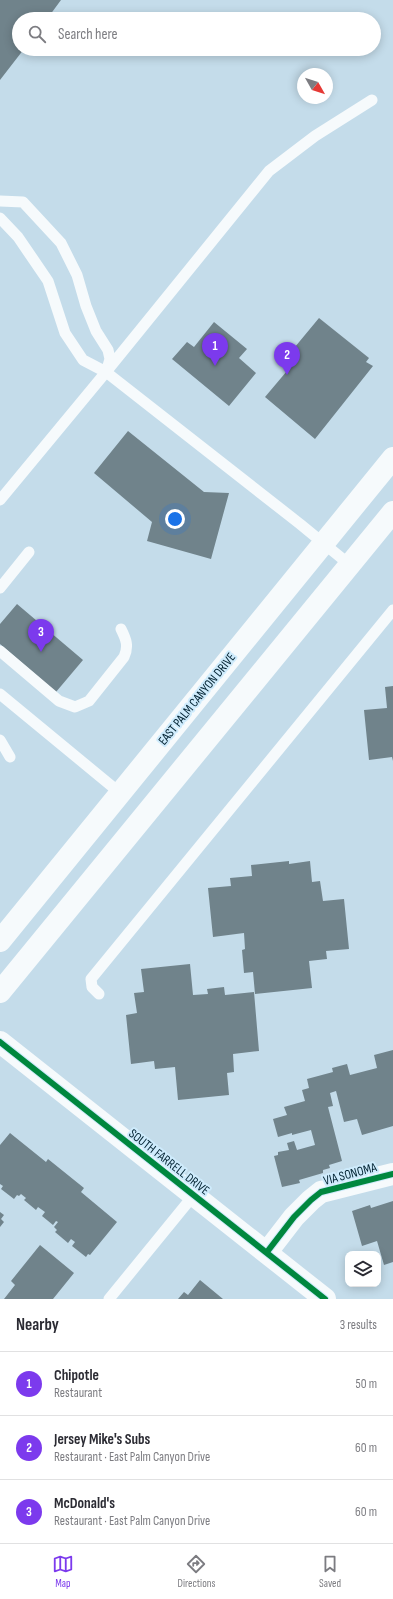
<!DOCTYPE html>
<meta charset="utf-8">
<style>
body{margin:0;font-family:"Sofia Sans Condensed",sans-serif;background:#f7f7f7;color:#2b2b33}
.controls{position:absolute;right:12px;bottom:12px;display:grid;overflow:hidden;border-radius:8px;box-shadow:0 2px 10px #0003}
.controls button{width:36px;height:36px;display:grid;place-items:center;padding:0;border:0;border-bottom:1px solid #e1e1e2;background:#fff;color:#2b2b33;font:20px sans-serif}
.compass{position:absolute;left:297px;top:68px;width:36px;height:36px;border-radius:50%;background:#fff;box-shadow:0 2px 10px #0003;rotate:129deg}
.you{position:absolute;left:175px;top:519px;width:14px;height:14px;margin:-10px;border:3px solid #fff;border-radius:50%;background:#1a73e8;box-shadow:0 0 0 6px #1a73e833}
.badge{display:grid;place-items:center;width:26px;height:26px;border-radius:50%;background:#7c3aed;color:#fff;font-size:13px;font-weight:700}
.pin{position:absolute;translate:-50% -33px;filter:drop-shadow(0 1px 2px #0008)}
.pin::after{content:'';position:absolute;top:21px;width:14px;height:12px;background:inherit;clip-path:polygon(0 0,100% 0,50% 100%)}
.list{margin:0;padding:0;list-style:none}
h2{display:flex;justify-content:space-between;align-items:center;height:52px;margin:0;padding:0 16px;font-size:17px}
h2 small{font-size:13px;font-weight:400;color:#7c7c81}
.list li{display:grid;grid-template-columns:26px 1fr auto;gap:12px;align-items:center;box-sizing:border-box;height:64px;padding:0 16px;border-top:1px solid #e1e1e2}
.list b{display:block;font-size:15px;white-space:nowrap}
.list p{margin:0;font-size:13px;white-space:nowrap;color:#7c7c81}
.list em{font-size:13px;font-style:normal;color:#7c7c81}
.icon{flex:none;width:22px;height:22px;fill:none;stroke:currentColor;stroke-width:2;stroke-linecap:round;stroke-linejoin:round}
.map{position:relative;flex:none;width:393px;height:1299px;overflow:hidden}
.search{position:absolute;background:#fff;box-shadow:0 2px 10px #0003;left:12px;right:12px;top:12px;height:44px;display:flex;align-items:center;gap:10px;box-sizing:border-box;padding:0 14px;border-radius:22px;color:#7c7c81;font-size:15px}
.sheet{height:244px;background:#fff}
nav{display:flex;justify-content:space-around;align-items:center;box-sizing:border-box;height:56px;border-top:1px solid #e1e1e2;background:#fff;font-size:11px;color:#7c7c81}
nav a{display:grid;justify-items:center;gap:2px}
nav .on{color:#7c3aed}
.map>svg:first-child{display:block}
.building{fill:#70838b}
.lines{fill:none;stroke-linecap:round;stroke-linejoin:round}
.service{stroke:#f6fafc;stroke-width:11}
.minor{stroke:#f6fafc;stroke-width:22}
.tertiary{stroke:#f6fafc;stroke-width:22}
.primary{stroke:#f6fafc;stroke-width:22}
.cycleway-casing{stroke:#ceebfc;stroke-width:8}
.cycleway{stroke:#00873e;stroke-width:6}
.labels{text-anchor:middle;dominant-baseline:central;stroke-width:4;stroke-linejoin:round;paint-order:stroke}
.street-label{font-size:13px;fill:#002130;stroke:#ceebfc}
</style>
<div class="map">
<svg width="393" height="1299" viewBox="0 0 393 1299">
<rect width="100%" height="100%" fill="#c4dcea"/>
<path class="building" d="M0,0H61L47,19H19V49H24L0,80Z
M319,318L369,358L366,362L373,366L315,439L265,397L292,365L285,359Z
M214,322L247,349L239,358L256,373L229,406L172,359L187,342L194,347Z
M128,431L204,492L229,493L211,559L147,541L152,522L94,473Z
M17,604L83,660L56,692L0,644V624Z
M393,686V761L392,757L369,760L364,710L387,708L385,687Z
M289,861V864L310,861L312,882L320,881L323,901L344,899L349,949L326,951L327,959L309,961L312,988L255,994L253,972L244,973L242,950L245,949L244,933L213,937L208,888L231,886L230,878L252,876L251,865Z
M190,964L193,995L208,994L207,989L224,987L225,995L254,992L259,1051L233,1054L234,1072L227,1073L229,1095L178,1100L175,1067L155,1069L154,1061L131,1064L126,1015L137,1013L134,993L144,992L141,969Z
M393,1050V1126L362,1135L357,1119L344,1122L336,1091L330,1093L333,1106L328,1107L342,1161L329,1165L330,1168L323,1170V1173L299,1180L300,1183L282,1187L274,1156L278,1155V1152L289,1150L287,1143L294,1141L297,1150L315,1145L311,1130L292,1135V1133L278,1137L273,1119L287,1115L284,1107L305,1101L302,1090L309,1088L307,1079L333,1072L332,1068L347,1064L350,1075L377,1068L374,1055Z
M10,1133L46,1162L48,1159L84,1188L81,1192L117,1222L90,1255L88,1254L86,1257L72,1246L75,1242L71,1239L68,1243L55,1232L57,1230L54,1227L58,1222L56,1221L53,1225L42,1216L45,1212L38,1207L36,1210L24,1200L26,1198L21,1194L19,1196L17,1195L14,1199L1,1189L3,1186L0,1184V1145Z
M393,1201V1262L384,1265L377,1241L362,1246L352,1211L370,1205L371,1208Z
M0,1212L4,1215L1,1219L4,1222L0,1227Z
M40,1245L74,1273L53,1299H4L15,1285L11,1281Z
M200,1280L223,1299H178L184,1292L188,1295Z"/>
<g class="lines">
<path class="service" d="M0,201L23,202L61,243L77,275L86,306L96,331L108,350L110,359L107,369
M0,218L18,237L48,281L65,333L83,360L106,372L300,524L350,565
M0,500L106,372L269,171L315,136L372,100
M0,588L29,552
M0,651L59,701L75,707L89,701L124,657C129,646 126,639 121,629
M0,694L120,793
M0,740L10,757
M99,994L92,987L91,979L393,610
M109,1299L193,1196"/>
<path class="minor" d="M267,1252L294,1217L311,1200L321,1192L393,1174"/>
<path class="tertiary" d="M0,1042L325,1299"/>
<path class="primary" d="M0,941L393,458
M0,992L393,512"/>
<defs>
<path id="cycleway" d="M0,1042L325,1299
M267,1252L294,1217L311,1200L321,1192L393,1174"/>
</defs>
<use href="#cycleway" class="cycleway-casing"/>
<use href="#cycleway" class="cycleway"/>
</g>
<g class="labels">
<g class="street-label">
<text transform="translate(197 699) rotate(-51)">EAST PALM CANYON DRIVE</text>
<text transform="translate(169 1162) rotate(38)">SOUTH FARRELL DRIVE</text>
<text transform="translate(350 1174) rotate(-15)">VIA SONOMA</text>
</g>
</g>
</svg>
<div class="controls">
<button><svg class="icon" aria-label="layers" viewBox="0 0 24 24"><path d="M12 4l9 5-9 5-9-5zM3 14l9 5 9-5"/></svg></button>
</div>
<svg class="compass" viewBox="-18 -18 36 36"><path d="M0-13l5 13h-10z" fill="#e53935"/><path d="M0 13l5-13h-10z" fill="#7c7c81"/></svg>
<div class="you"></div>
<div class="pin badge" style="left:215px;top:366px">1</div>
<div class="pin badge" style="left:287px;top:375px">2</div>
<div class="pin badge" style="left:41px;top:652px">3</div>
<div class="search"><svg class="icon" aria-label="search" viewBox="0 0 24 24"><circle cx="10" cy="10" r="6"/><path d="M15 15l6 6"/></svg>Search here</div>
</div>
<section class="sheet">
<h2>Nearby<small>3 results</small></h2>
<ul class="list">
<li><span class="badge">1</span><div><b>Chipotle</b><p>Restaurant</p></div><em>50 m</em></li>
<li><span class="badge">2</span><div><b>Jersey Mike's Subs</b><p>Restaurant · East Palm Canyon Drive</p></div><em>60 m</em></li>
<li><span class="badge">3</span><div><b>McDonald's</b><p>Restaurant · East Palm Canyon Drive</p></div><em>60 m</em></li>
</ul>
</section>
<nav>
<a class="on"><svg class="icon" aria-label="map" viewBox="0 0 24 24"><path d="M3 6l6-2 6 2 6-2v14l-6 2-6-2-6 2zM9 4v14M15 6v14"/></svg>Map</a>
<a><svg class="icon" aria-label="directions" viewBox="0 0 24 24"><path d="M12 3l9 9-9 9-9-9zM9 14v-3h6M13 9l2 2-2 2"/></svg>Directions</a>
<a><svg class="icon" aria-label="saved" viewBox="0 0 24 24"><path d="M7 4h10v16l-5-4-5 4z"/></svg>Saved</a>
</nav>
